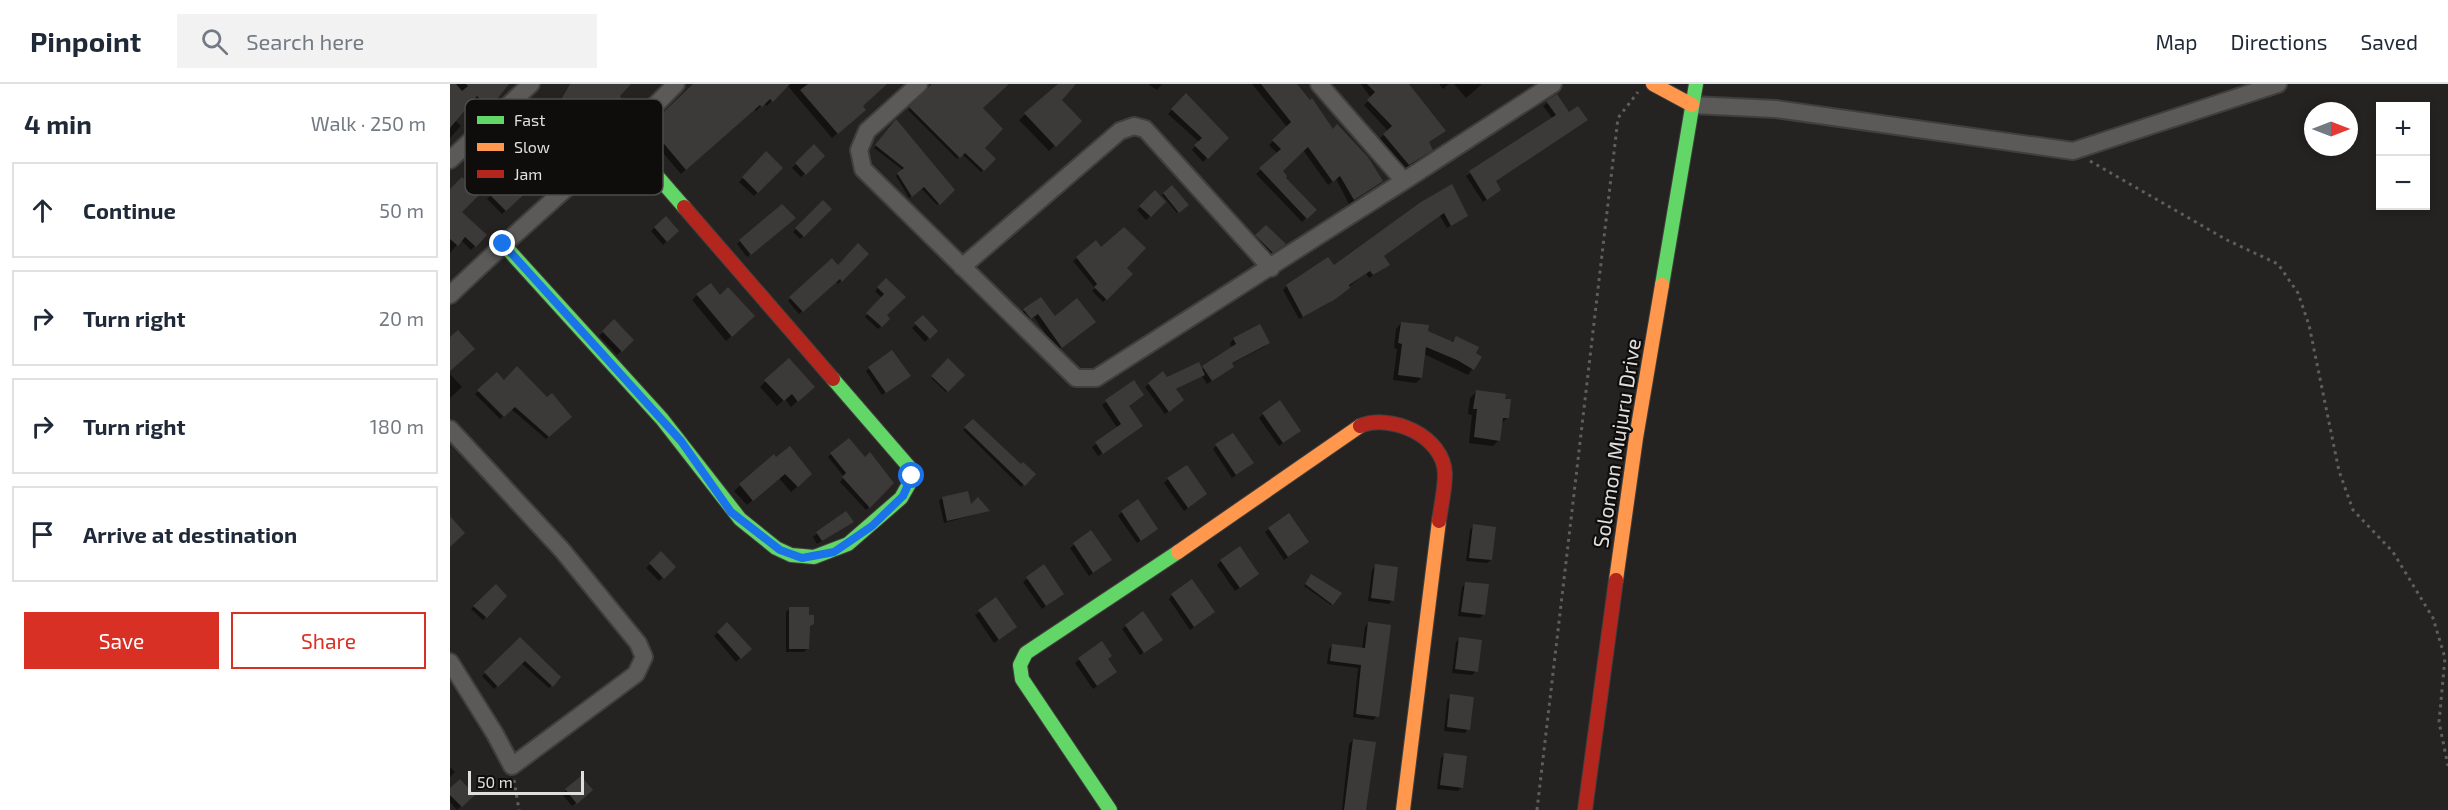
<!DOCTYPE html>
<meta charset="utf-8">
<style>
body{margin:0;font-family:"Exo 2",sans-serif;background:#f2f2f3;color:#1f2937}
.controls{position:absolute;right:18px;top:18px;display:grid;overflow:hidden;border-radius:0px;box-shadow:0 3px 9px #0003}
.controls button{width:54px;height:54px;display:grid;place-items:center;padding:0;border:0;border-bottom:2px solid #e0e1e3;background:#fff;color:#1f2937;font:30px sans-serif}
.compass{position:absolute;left:1854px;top:18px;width:54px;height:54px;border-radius:50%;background:#fff;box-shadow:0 3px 9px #0003;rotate:90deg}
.scale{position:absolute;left:18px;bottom:15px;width:116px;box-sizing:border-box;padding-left:6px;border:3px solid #e1dfdd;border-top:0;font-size:16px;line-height:21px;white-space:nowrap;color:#e1dfdd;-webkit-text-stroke:4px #0e0d0b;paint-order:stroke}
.stop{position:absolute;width:18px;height:18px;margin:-14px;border:4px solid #1a73e8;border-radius:50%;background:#fff}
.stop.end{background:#1a73e8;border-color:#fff;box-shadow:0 2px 6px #0008}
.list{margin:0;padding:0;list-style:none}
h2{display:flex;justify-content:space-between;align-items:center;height:78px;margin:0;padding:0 24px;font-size:26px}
h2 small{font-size:20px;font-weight:400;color:#747a83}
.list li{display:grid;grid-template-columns:39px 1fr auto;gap:18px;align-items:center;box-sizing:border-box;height:96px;margin:0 12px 12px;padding:0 12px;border:2px solid #e0e1e3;border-radius:0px}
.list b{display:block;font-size:22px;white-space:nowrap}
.list em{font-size:20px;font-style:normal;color:#747a83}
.actions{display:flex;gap:12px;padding:18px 24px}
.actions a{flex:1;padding:14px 0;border:2px solid #d93025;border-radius:0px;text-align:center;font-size:21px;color:#d93025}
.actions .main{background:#d93025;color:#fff}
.icon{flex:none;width:33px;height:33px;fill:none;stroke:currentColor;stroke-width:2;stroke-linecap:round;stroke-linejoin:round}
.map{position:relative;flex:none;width:1998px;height:726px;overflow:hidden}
header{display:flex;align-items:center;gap:36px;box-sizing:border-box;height:84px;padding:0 30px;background:#fff;border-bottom:2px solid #e0e1e3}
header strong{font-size:28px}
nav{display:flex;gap:33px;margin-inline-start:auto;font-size:21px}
.search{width:420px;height:54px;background:#f2f2f3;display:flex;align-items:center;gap:15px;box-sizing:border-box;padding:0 21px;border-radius:0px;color:#747a83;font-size:22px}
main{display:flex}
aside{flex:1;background:#fff}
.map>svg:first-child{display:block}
.shadow{fill:#0007}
.building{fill:#3c3a39}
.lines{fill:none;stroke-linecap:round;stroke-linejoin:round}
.street-casing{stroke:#403f3d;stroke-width:20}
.fast-casing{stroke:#403f3d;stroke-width:16}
.slow-casing{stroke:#403f3d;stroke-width:16}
.jam-casing{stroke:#403f3d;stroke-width:16}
.path{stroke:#605e5c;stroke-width:3;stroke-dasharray:3 4.5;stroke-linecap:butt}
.street{stroke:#5c5a59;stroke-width:16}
.fast{stroke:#63d668;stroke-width:14}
.slow{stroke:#ff974d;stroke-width:14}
.jam{stroke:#b3261e;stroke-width:14}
.route{stroke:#1a73e8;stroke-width:8}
.labels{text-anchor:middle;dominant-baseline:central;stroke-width:4.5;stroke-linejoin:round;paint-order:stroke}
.street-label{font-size:21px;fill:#e1dfdd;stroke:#0e0d0b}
.key{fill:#0e0d0b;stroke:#4d4c4a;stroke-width:1.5}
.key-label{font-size:16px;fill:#e1dfdd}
</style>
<header>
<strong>Pinpoint</strong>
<div class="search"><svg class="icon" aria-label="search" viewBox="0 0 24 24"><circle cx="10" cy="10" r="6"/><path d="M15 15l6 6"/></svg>Search here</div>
<nav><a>Map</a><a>Directions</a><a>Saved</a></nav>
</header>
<main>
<aside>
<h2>4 min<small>Walk · 250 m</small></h2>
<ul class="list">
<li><svg class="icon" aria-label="ahead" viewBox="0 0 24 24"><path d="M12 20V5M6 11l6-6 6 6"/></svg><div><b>Continue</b></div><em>50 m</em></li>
<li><svg class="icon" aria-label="right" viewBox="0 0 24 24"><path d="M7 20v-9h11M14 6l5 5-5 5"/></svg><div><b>Turn right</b></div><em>20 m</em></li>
<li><svg class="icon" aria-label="right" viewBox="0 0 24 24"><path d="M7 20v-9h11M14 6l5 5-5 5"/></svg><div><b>Turn right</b></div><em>180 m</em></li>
<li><svg class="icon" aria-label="arrive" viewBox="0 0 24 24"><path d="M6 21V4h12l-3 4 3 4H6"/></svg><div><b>Arrive at destination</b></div></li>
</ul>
<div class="actions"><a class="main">Save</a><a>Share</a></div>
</aside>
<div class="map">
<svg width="1998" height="726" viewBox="0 0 1998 726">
<rect width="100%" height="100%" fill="#252321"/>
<path class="shadow" d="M0,0H58L35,27L23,14L5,36L11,42L0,54Z
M120,0H179L168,12L177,27L165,35L161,28L100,83L77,57L60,79L81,102L52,130L37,115L54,98L32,77L55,50L64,51L118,42L128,31L111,14Z
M247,0H436L411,22L409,31L382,54L337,1L317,22L314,19L306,27L304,25L231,90L195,48Z
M485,0H557L531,24L532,64L544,75L531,88L512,70L507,75L458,26Z
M609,0H624L610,16L630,37L599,67L569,36Z
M698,0H712L707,6Z
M802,0H846L882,47L931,97L899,120L886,95L878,101L853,66L831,87L834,94L864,126L852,138L806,90L828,70L819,61L838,44Z
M911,0H959L994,47L978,59L977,70L954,85L929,55L938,47L914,21L921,14Z
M989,0H999L993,5Z
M1004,0H1032L1016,14Z
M736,11L777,54L753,78L742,66L749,58L718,30Z
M1106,12L1119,30L1044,98L1046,109L1033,118L1016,92L1103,35L1093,22Z
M446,37L503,106L487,121L471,104L459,114L446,92L453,86L424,64Z
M364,62L373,72L351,93L342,84Z
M316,69L330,84L304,112L289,98Z
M722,103L737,121L727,129L712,111Z
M0,107L10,128L35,151L21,166L11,156L0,169Z
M705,109L714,118L696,136L687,126Z
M373,118L380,125L350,155L343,148Z
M972,119L1016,132L997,144L990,132L933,172L934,184L919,194L916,189L879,219L849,235L833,206L837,202L884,183Z
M215,134L227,147L213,161L201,147Z
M341,137L297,173L287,160L290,157Z
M816,143L830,164L818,171L803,156Z
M646,159L681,190L653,218L642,207L645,204L623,177Z
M417,170L388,200L386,197L349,230L338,217L382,176L388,183Z
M436,196L435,231L438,235L428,245L415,233L432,214L425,207Z
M247,211L269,213L303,232L276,257L242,216Z
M591,215L605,235L640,242L607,266L584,233L576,238L570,230Z
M473,233L486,247L475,258L462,244Z
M164,237L182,256L167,271L149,252Z
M951,239L1001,258L1006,254L1030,274L1018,291L974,270L971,294L966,299L943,296L947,265L944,264L946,245Z
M809,242L818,259L814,263L781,280L778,286L757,300L752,292L725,306L730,319L715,330L695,303L713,289L717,295L751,286L782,264L780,259L784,255Z
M441,268L456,294L432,311L416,287Z
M498,276L513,291L496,308L481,294Z
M0,290L12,303L0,314Z
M47,290L54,298L97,315L120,333L96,355L61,325L50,335L25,310Z
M316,297L363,303L341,323L335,315L327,322L310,303Z
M684,299L677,323L687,346L648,372L642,363L668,345L652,321Z
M1026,308L1057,334L1051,340L1049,356L1043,362L1019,359L1022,331L1018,330L1020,314Z
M813,330L845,350L829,362L809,334Z
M523,337L571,383L584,390L571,403L513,346Z
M766,362L798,383L782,394L763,365Z
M381,370L442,399L416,426L390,398L394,393L378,373Z
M324,372L355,396L341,408L329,394L297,421L284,407Z
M718,395L755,410L734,427L714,399Z
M492,414L520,423L538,427L494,439L489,417Z
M672,428L703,448L687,459L668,432Z
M395,429L402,438L367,460L363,453Z
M1024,442L1041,476L1037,479L1016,477L1020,446Z
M819,445L853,462L834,476L815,448Z
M641,449L656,480L639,492L620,464Z
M211,469L224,483L209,497L196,484Z
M771,477L803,494L785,507L767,481Z
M593,482L608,513L592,525L573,498Z
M926,482L942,516L939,520L918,517L922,486Z
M860,493L889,510L881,521L854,502Z
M1016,499L1034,530L1030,534L1008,532L1012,503Z
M46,502L55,512L33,536L21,525Z
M722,511L759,532L740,546L719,515Z
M546,515L561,547L544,559L525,531Z
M340,524L359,543L358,564L354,568H336V528Z
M918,539L927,632L923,636L903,633L908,584L877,580L879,565L883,561L912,565L915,543Z
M277,540L300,565L286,578L264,552Z
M676,542L707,559L690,571L672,545Z
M70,555L109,593L99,604L71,579L44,605L32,592Z
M1010,555L1026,587L1022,591L1002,589L1006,558Z
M651,559L661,592L643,605L625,579Z
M1001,612L1018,645L1015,649L994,647L997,616Z
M903,656L915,726H892L899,660Z
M995,671L1012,703L1008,707L987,705L991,674Z
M0,683L5,688L0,693Z
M131,694L137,710L122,722L112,710Z
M0,706L23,711L7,726L0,718Z"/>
<path class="building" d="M0,0H6L12,7L18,2L16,0H59L39,25L27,12L0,44Z
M120,0H181L170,12L179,27L169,33L165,26L104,81L81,54L62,79L83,102L56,127L40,111L57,94L34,73L58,44L64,49L93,16L105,25Z
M243,0H340L323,18L320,15L312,23L310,21L236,86L199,42Z
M358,0H437L413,22L416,26L388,50L350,6Z
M482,0H559L533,24L553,45L535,64L546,75L534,87L515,69L510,74L459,23Z
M608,0H626L612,16L632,37L606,63L574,29Z
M811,0H847L860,16L862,14L883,45L887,40L918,73L933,97L904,116L890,92L883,98L858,63L833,87L837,92L836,94L867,126L857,135L809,84L831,65L822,56L841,38Z
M917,0H959L996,47L979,58L983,66L959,81L933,50L942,42L917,16L925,8Z
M736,9L779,54L758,75L744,61L752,54L721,25Z
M1107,10L1119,28L1128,22L1138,36L1046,97L1051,106L1037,116L1019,87L1106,31L1096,17Z
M446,35L505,106L490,121L474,103L462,113L447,89L454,84L425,61Z
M364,60L375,72L356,91L345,79Z
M316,67L333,84L308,109L292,93Z
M12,93L30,110L12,128L37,151L26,163L15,153L8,162L0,155V105Z
M1002,100L1018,132L1001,142L994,129L934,172L940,181L923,191L920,187L899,201L900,204L884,216L853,233L836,201L878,173L884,181L971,118Z
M722,101L739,121L729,129L713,109Z
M705,106L716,118L701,133L689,122Z
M373,116L382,125L354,153L345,144Z
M332,120L346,134L301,171L289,156Z
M216,132L229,147L217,158L204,143Z
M816,141L836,160L823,169L805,151Z
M674,143L696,164L677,184L683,190L657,216L644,203L647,200L626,173L646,156L651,163Z
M408,159L419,170L392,198L390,195L353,228L339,213L382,174L388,181Z
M436,194L456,213L437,231L440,235L432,243L416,229L434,210L427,203Z
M261,199L270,211L278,203L305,232L282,253L246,210Z
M591,213L605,232L627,214L646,238L612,264L588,230L581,235L573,225Z
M473,231L488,247L480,255L464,239Z
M164,235L184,256L172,268L152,247Z
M951,238L979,241L978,247L1003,258L1006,252L1029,263L1026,269L1032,273L1024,286L1007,276L976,263L972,294L948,291L952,260L948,259Z
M810,240L820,259L782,279L784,283L762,297L752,282L786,260L783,254Z
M8,246L25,265L0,287V253Z
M442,266L461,292L436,309L418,283Z
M339,274L365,303L348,318L342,310L334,317L314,296Z
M498,274L515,291L498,308L481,292Z
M749,278L755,291L726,305L734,316L719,328L698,299L713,287L717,293Z
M67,282L97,313L102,309L122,333L99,353L65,323L54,333L27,306L47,288L54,296Z
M684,296L694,311L679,322L693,342L653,370L645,358L671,340L655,316Z
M1026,306L1056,310L1055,315H1061L1059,334H1053L1050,357L1024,353L1027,325H1023Z
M830,316L851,347L833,359L812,329Z
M523,335L571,380L573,378L586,390L575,402L514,343Z
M783,349L804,379L786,391L765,360Z
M399,354L415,373L420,368L444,399L420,424L392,393L396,389L380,369Z
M340,362L362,390L348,403L335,390L303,417L289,400L324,370L326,373Z
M737,381L757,410L738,424L717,394Z
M518,407L521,420L528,413L540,427L497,437L492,413Z
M688,415L708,445L691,457L671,427Z
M396,427L404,438L372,457L366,448Z
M839,429L859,458L838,473L818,444Z
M0,432L15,449L0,463Z
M1023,440L1046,443L1042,476L1019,474Z
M641,446L662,476L643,489L623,459Z
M790,462L809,490L790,504L770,476Z
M211,467L226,483L214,495L199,479Z
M594,480L614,510L596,522L576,493Z
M925,480L948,483L944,517L921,514Z
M861,490L892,509L883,521L855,500Z
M742,495L765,528L744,543L721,510Z
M1015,498L1039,500L1035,531L1011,528Z
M46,500L57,512L37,534L23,522Z
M546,513L567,543L549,556L528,526Z
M339,523H359V531H364V540L360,542L359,565H339Z
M693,527L713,556L694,569L675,541Z
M277,538L302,565L291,575L267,548Z
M918,538L941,541L929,633L906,630L911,581L880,577L882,560L915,564Z
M70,553L111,593L103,603L75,577L48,603L34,588Z
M1009,553L1032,556L1028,588L1005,585Z
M652,557L662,572L658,575L667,588L647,602L628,574Z
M1000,610L1024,613L1020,646L997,643Z
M903,655L926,658L916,726H894Z
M994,669L1017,672L1013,704L990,701Z
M131,692L143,706L127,720L115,705Z
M10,695L25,711L12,723L0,711V704Z"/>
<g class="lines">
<defs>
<path id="street" d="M469,0L417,47L409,66L413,85L626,294H646L954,97
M869,0L954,97L1103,0
M1242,21L1326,25L1623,67L1828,0
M0,76L81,0
M512,183L670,47L684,42L695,45L821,184
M0,211C74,139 154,75 226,0
M0,345L112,466L188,559L194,573L186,590L62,682L45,650L0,578"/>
<path id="fast" d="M174,54L234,123
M53,160L212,335L290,435L326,464L341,471L364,473L398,460L451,414L459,400L460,384L383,295
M1212,201L1246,0
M660,726L572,595L570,581L576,569L728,468"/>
<path id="slow" d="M1203,0L1242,21
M728,468L910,342
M1166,496L1186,354L1212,201
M953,726L989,437"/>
<path id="jam" d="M234,123L383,295
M910,342C941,329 994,352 995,390C995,405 991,422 989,437
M1135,726L1166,496"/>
</defs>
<use href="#street" class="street-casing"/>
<use href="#fast" class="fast-casing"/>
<use href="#slow" class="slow-casing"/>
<use href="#jam" class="jam-casing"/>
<path class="path" d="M1640,77L1777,156L1828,180L1848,209L1859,241L1889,387L1903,426L1943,468L1983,534L1995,574L1989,638L1998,682
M64,696L69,726
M1087,726L1168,34L1188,8"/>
<use href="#street" class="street"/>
<use href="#fast" class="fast"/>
<use href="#slow" class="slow"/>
<use href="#jam" class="jam"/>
</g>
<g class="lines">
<path class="route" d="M53,160L231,357L281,428L330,466L352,474L384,468L422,442L453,412L462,392"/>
</g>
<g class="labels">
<g class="street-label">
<text transform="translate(1166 359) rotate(-81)">Solomon Mujuru Drive</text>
</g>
</g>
<rect x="15" y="15" width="198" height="96" rx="9" class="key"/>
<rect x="27" y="32" width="27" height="8" fill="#63d668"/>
<rect x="27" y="59" width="27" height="8" fill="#ff974d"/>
<rect x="27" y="86" width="27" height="8" fill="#b3261e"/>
<g class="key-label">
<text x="64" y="42">Fast</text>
<text x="64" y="69">Slow</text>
<text x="64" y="96">Jam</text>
</g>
</svg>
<div class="controls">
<button>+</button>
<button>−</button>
</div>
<svg class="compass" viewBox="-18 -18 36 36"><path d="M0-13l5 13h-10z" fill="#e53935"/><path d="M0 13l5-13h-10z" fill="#747a83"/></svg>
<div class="scale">50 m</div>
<div class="stop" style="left:462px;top:392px"></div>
<div class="stop end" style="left:53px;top:160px"></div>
</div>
</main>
